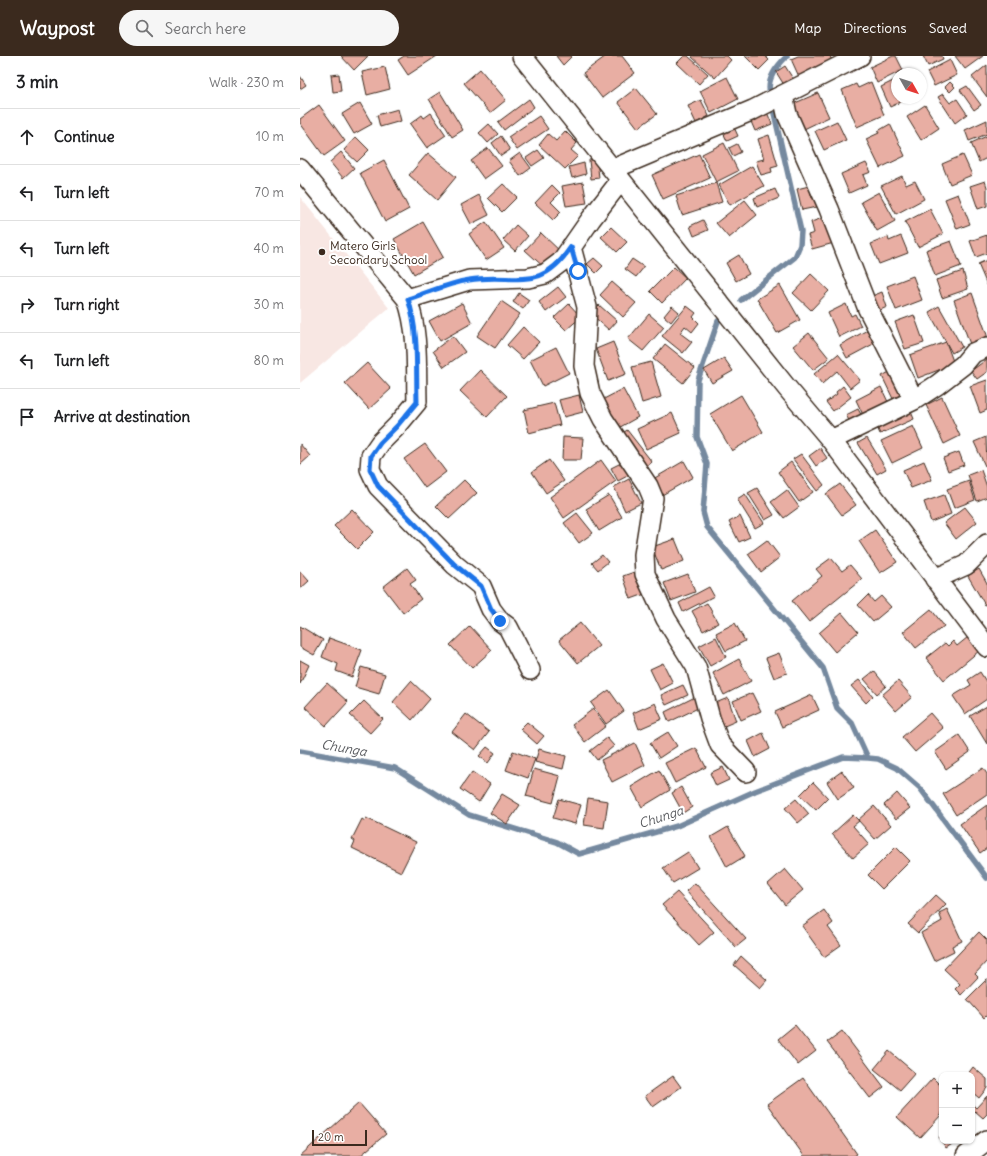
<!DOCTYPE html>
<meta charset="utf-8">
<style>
body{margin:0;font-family:Delius,sans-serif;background:#f6f6f6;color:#202124}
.controls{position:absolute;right:12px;bottom:12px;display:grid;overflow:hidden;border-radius:8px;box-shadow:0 1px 3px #0004}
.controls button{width:36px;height:36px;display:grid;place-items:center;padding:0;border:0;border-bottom:1px solid #e0e0e0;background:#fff;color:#202124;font:20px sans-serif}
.compass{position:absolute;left:591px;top:12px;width:36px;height:36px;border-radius:50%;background:#fff;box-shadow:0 1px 3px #0004;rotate:129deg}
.scale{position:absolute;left:12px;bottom:10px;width:55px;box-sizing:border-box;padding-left:4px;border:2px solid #3b2a1e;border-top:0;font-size:11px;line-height:14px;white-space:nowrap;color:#3b2a1e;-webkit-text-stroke:3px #fff;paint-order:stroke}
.stop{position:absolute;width:12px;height:12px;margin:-9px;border:3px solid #1a73e8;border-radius:50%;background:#fff}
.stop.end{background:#1a73e8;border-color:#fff;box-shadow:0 1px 4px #0008}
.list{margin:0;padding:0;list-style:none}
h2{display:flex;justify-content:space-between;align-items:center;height:52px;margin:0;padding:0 16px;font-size:17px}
h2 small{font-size:13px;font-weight:400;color:#757577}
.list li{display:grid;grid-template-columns:26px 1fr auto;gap:12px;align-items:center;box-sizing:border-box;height:56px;padding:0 16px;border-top:1px solid #e0e0e0}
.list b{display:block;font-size:15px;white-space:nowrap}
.list em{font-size:13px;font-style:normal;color:#757577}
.icon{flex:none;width:22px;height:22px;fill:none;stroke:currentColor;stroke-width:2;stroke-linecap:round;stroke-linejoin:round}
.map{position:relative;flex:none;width:687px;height:1100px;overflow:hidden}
header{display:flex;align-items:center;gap:24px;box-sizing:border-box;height:56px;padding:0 20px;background:#3b2a1e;color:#fff}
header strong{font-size:19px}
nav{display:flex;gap:22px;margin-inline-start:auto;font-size:14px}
.search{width:280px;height:36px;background:#f6f6f6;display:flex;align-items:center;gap:10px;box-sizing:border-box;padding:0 14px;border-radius:22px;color:#757577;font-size:15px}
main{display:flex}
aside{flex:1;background:#fff}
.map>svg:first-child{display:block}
.built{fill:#f8e7e3}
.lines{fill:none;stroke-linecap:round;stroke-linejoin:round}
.stream{stroke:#74899f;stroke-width:5.5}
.building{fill:#e8aea3;stroke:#3b2a1e}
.minor-casing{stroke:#3b2a1e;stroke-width:22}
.minor{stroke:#fff;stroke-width:19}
.route{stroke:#1a73e8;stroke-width:5}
.poi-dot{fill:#3b2a1e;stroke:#fff;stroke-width:1.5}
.labels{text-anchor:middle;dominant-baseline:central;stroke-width:4;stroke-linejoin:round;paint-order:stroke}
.poi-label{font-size:12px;fill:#3b2a1e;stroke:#fff;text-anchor:start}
.water-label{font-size:13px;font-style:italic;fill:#585a5e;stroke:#fff}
</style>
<header>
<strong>Waypost</strong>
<div class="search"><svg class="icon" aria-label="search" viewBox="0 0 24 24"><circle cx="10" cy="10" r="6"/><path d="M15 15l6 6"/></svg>Search here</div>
<nav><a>Map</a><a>Directions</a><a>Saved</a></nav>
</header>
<main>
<aside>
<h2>3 min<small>Walk · 230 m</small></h2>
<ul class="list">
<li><svg class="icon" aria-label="ahead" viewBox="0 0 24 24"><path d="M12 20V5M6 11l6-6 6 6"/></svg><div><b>Continue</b></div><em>10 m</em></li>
<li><svg class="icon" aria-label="left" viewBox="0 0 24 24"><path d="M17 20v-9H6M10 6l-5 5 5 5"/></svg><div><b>Turn left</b></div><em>70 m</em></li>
<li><svg class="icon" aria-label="left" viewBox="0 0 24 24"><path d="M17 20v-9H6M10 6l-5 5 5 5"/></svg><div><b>Turn left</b></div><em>40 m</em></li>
<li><svg class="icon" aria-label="right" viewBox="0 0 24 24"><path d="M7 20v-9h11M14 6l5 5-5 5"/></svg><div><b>Turn right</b></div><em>30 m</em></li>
<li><svg class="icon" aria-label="left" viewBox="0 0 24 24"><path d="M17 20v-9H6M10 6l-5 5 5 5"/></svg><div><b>Turn left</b></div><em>80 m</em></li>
<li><svg class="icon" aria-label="arrive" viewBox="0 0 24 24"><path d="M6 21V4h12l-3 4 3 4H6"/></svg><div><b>Arrive at destination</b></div></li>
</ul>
</aside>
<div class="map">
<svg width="687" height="1100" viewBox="0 0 687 1100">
<rect width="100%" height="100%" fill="#fff"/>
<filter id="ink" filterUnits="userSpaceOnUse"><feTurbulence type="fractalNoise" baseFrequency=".025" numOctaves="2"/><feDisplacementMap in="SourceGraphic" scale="8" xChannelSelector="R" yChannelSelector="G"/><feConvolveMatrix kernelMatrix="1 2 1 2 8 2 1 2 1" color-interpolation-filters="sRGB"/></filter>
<g filter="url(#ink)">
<path class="built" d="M0,141L89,252L0,327Z"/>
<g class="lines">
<path class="stream" d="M470,38C466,23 477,10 487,0
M441,244L495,201L500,189L501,175L473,53
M418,265L398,324L397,381L407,408L403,456L407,471L523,612L537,652L552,667L568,702
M0,695L95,712L169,759L257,786L279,798L377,770L455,735L543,701L568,702L578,703L597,712L620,732L687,822"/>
</g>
<path class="building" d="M41,0H68L54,14Z
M104,0H137L108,19L98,4Z
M256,0H272L263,9Z
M306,0H322L335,17L302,42L283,17Z
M384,0H388L408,18L399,28L377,7Z
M393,0H427L431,4L415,22L392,1Z
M445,0H465L469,4L459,14Z
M498,0H530L533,7L500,23L491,3Z
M593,0H596L603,14L577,27L570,11Z
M623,0H642L643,3L628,10Z
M655,0H683L665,13Z
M650,4L657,19L634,30L627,16Z
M687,9V41L672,21Z
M485,10L495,26L486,32L476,16Z
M85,11L90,33L67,39L62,16Z
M180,13L206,44L190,57L164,27Z
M39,18L41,35L33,36L31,19Z
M0,20L6,29L0,33Z
M427,21L438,43L411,57L400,35Z
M597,23V42H609L590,51L581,31Z
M571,26L584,59L557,71L542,34L556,28L558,32Z
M650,26L655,31L650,36L645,31Z
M667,30L681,49L674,54L660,34Z
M336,32L357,58L338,72L318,46Z
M140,36L163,74L152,81L129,43Z
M518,37L529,61L504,73L493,48Z
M643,38L650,47L657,43L667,58L655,67L638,41Z
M229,43L234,51L204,74L198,66Z
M401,44L409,60L396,67L388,50Z
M60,47L72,68L54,78L42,58Z
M19,49L45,85L24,100L0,67V63Z
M625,49L639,72L621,84L607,61Z
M98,53L101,65L80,71L77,59Z
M466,54L472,68L455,75L449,61Z
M131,57L146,79L127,92L110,68L122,59L124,62Z
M239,60L248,73L217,94L208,81Z
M687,64V78L669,85L665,74Z
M537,65L546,84L524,94L515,75Z
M189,68L198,78L188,87L179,77Z
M590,68L605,100L580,112L566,83L579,77L578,75Z
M433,69L438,80L427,85L422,74Z
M265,75L277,87L271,94L278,100L265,113L239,89L248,78L256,85Z
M469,79L478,110L471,112L472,116L461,119L456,105L464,103L458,83Z
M201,80L210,94L201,100L192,87Z
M687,80V102L679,106L671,87Z
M56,81L69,94L57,106L44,94Z
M424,87L438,115L416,126L402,98Z
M437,88L441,96L433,100L429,92Z
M188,92L202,110L184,123L171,105Z
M238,94L244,102L232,110L226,102Z
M41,96L54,112L43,122L30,106Z
M128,97L156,121L137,144L109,119Z
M220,97L231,112L220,120L209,105Z
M399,98L410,122L363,143L352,119Z
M663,99L672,119L650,128L642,108Z
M297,103L299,122L291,123L289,104Z
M84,104L109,153L85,166L60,117Z
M284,107L286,118L272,122L269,111Z
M566,107L571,116L563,119L567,129L549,137L541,118Z
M452,110L464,130L430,149L419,129Z
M602,120L606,129L615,125L624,143L596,158L581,130Z
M685,125L687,131V150L678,153L670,130Z
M283,126L287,147L266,150L262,130Z
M416,127L422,146L382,159L376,140Z
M203,128L217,141L202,156L188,142Z
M252,129L260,137L251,146L261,156L253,164L235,147Z
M509,130L512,142L520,140L522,150L502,154L497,133Z
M475,133L479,142L457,151L454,142Z
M579,136L595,165L577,175L561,146Z
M658,138L670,168L657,173L645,143Z
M179,139L189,159L171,168L161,149Z
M445,144L457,159L429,182L416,167Z
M630,153L643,178L618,191L605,166Z
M526,161L534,187L512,193L508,179L514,177L511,166Z
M403,164L408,174L394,180L390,170Z
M123,166L143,201L114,218L94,183Z
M186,166L204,192L186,204L169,178Z
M216,169L228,180L215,195L203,184Z
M311,171L327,186L317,196L301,181Z
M241,177L262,197L246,213L225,194Z
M687,179V197L676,201L670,185Z
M601,180L608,197L579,208L571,188L588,181L589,185Z
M651,185L661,210L635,220L626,194Z
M439,199L449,218L436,225L426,207Z
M294,202L303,210L296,217L287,208Z
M332,203L344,211L336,221L325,213Z
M687,204V229L678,208Z
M374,211L386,222L362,247L350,235Z
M663,215L668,233L642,242L636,224Z
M511,218L529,235L511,254L493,237Z
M613,220L622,244L596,254L587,230Z
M312,226L336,247L323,261L300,239Z
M480,229L500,264L477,277L457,243Z
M258,231L266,241L246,256L239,246Z
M582,236L587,251L578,255L572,240Z
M219,237L229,244L223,253L213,246Z
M672,237L687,279V286L671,291L654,244Z
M201,245L220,258L195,292L177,280Z
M162,247L172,267L140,285L129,265Z
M269,248L281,261L266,274L254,262Z
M546,248L551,260L555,258L561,270L539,281L528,257Z
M299,249L317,265L309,274L291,258Z
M372,250L379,256L371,266L364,260Z
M387,250L396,257L393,261L399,267L392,276L385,270L380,277L392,286L383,297L362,280Z
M639,250L662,291L652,297L629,256Z
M349,258L364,271L343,295L328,283Z
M614,259L624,287L605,293L595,266Z
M223,271L239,286L223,303L207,289Z
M571,272L579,285L547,302L540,289Z
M509,277L529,302L513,314L493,290Z
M153,280L165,296L144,311L133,295Z
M313,286L326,318L308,325L296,293Z
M646,286L654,308L618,322L610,299Z
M365,288L395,312L383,327L353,303Z
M256,291L269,317L243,330L230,304Z
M538,298L560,324L550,332L537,315L522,328L514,318Z
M424,302L433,315L412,327L404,314Z
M687,303V316L677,323L671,315Z
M351,306L361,341L342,347L332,311Z
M67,307L91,333L69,353L45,327Z
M597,312L611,339L595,347L582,320Z
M180,314L207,340L187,361L160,335Z
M687,324V354L680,357L670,330Z
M543,330L551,341L533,355L526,346L537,338L536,336Z
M581,331L589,348L564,361L556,344Z
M323,333L338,361L315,374L300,345Z
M279,339L283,356L264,361L259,344Z
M441,339L463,376L432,395L410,358Z
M642,341L660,380L644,388L626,349Z
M254,347L260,369L229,377L224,354Z
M558,353L564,364L552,370L546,359Z
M610,353L614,363L580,378L576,369Z
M372,357L381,377L346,393L337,373Z
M613,370L623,392L592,407L581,385Z
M327,374L352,406L344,413L319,380Z
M263,381L283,382L281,404H262Z
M686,381L687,409L685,410L674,386Z
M567,382L586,413L577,418L558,387Z
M0,388L10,400L0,409Z
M125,388L146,416L125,432L104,403Z
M520,392L527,402L516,410L509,400Z
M659,396L664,409L648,415L643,402Z
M501,398L524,429L517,435L493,403Z
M249,404L264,425L246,437L232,416Z
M301,404L316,425L264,462L250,441Z
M327,404L333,417L318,425L311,412Z
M384,405L393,421L362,439L353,423Z
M624,405L632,424L611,432L603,414Z
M491,406L513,436L499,446L478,416Z
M681,414L687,431V441L677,445L668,419Z
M329,423L341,447L325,455L314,431Z
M164,424L177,437L149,463L136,450Z
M669,425L675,444L654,452L647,433Z
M540,428L556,449L542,459L526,438Z
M457,432L474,459L465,464L448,437Z
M487,434L499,451L484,462L471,446Z
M445,438L464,467L455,472L437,443Z
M309,439L322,461L299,475L286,453Z
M644,439L651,458L631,466L624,446Z
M665,451L677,466L656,483L644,467Z
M52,453L74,476L57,493L34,470Z
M277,457L293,477L279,487L264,467Z
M440,460L450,481L439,486L429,466Z
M575,474L597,506L580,517L559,485Z
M375,483L384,505L361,514L352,491Z
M467,484L480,501L461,516L448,498Z
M302,499L308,506L298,514L292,507Z
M531,502L542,515L550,509L562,523L509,566L492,545L522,520L516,513Z
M107,512L116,524L110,528L121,543L103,557L83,531Z
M679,513L687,527V548L685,549L668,520Z
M0,515L9,525L0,533Z
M337,515L345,538L331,543L323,520Z
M388,518L395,536L371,545L364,527Z
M409,531L414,540L383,556L379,547Z
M568,539L574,546L581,540L591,551L573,566L558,549Z
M407,547L418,567L403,575L392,555Z
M631,553L644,570L616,592L603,576Z
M542,557L558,576L535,596L519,577Z
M280,567L299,590L278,607L259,584Z
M435,567L445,585L426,595L416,577Z
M0,570L23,584L14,599L0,591Z
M170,570L192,594L172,612L150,589Z
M416,581L426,601L410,610L399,590Z
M668,581L679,595L644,624L626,602L645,587L648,590L653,585L657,590Z
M29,582L62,594L52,621L36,615L38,608L22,601Z
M479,597L487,617L474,622L466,602Z
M439,603L451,625L424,639L413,617Z
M0,604L9,609L0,628Z
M363,607L373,627L360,634L350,613Z
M61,611L85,618L79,638L55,631Z
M574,615L586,630L577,638L564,623Z
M680,616L687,627V643L665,658L653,640L671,629L668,624Z
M559,624L573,640L566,647L551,630Z
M111,625L130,643L112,664L93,646Z
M598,625L612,641L596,655L582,639Z
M27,627L48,646L26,670L5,651Z
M383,629L388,639L366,649L361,639Z
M309,634L324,655L306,668L291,647Z
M452,637L461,655L441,664L433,645Z
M512,639L519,654L482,671L475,656Z
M395,641L400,651L369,666L365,656Z
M428,642L436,665L422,671L413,648Z
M64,645L83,663L70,677L50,659Z
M355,647L362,663L339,673L333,657Z
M687,650V688L670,660Z
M293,653L306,670L285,686L272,669Z
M630,657L643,672L615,696L602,681Z
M166,658L189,676L175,694L152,676Z
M227,666L244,680L237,688L220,673Z
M368,676L377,690L359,702L350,687Z
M463,677L470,693L455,701L448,685Z
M659,679L670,696L646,713L635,696Z
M307,682L314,690L297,704L290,695Z
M335,687L345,709L312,726L301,704Z
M187,691L195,697L188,707L179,700Z
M396,692L406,711L375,727L365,707Z
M239,693L266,700L263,713L235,706Z
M213,695L235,703L228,722L206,714Z
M423,711L429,724L416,730L410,717Z
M683,712L687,718V738L656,759L643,738Z
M234,713L260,720L253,747L226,740Z
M359,714L370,734L342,751L331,731Z
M542,715L554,732L538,743L527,726Z
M172,716L190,728L179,746L160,733Z
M513,726L528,742L516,754L500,739Z
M381,731L392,751L383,757L372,737Z
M597,737L610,752L596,763L584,749Z
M202,738L220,749L207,768L190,757Z
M288,742L308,745L304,772L284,769Z
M259,743L281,749L275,768L253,762Z
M496,743L509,758L498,767L485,752Z
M687,749V792L680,797L660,768Z
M574,750L591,769L575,783L558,764Z
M553,759L559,765L553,770L569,788L553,802L532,778Z
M66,762L116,786L101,816L52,792L55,785L52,783L62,763L65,765Z
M428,771L445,800L427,811L411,781Z
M596,791L610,805L582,833L568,819Z
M388,796L398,812L373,827L363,812Z
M485,813L503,834L485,849L468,828Z
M395,827L446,883L436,891L386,835Z
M377,836L414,876L399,889L362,849Z
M636,839L646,848L618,877L608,868Z
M647,853L662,885L652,890L654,895L634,905L621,877L642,865L639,857Z
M524,854L533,867L528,871L541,889L524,901L502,870Z
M679,876L687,884V905L675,918L678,921L661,939L655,933L660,928L644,913Z
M441,900L467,924L460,932L434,909Z
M687,923V959L684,962L667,943Z
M495,969L516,995L498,1009L478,983Z
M542,975L584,1031L570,1042L527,986Z
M589,995L615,1017L600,1034L574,1013Z
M673,1011L687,1023V1032L679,1042L672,1036V1019H667Z
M373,1020L381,1031L353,1051L345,1040Z
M503,1022L557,1098L554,1100H504L467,1048Z
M633,1022L642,1031V1058L620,1082L597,1061Z
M687,1040V1058L683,1062L675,1055L672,1058V1048L676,1052Z
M59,1047L86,1078L60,1100H0Z
M642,1079V1085H657L646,1092L639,1081Z"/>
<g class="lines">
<defs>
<path id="minor" d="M222,0L487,332L531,384L687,591
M483,40L487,58L529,153L568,253L614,344
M0,113L107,243C119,276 116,312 117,346L97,370L80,387L71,400L70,413L78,430L155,509L181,530L191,553L200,565L208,571L230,614
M313,113L453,54L560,0
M271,191L287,251L284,310L290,337L303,363L348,430L353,442L344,499L345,518L366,563L396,611L410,662L420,689L446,716
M107,243L169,224L228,222L245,218L261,206L291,163L321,124
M531,384L614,344L637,329L663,309L673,297L687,291
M635,523L666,509L687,488
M666,1100L687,1084"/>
</defs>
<use href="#minor" class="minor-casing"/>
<use href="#minor" class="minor"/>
</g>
</g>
<g class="lines" filter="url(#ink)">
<path class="route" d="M200,565L191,553L181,530L155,509L78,430L70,413L71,400L80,387L97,370L117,346C116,312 119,276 108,243C127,237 149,227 169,224C215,216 239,239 271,191L278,215"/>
</g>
<circle class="poi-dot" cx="22" cy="196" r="4"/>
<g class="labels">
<g class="poi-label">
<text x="30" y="189">Matero Girls<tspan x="30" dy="14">Secondary School</tspan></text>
</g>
<g class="water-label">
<text transform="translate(44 692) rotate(10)">Chunga</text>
<text transform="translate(361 761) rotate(-18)">Chunga</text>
</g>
</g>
</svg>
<div class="controls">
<button>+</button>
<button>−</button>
</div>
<svg class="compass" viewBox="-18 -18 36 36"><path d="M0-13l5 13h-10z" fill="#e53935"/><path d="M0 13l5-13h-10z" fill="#757577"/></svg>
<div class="scale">20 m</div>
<div class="stop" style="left:278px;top:215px"></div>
<div class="stop end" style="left:200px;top:565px"></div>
</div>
</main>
